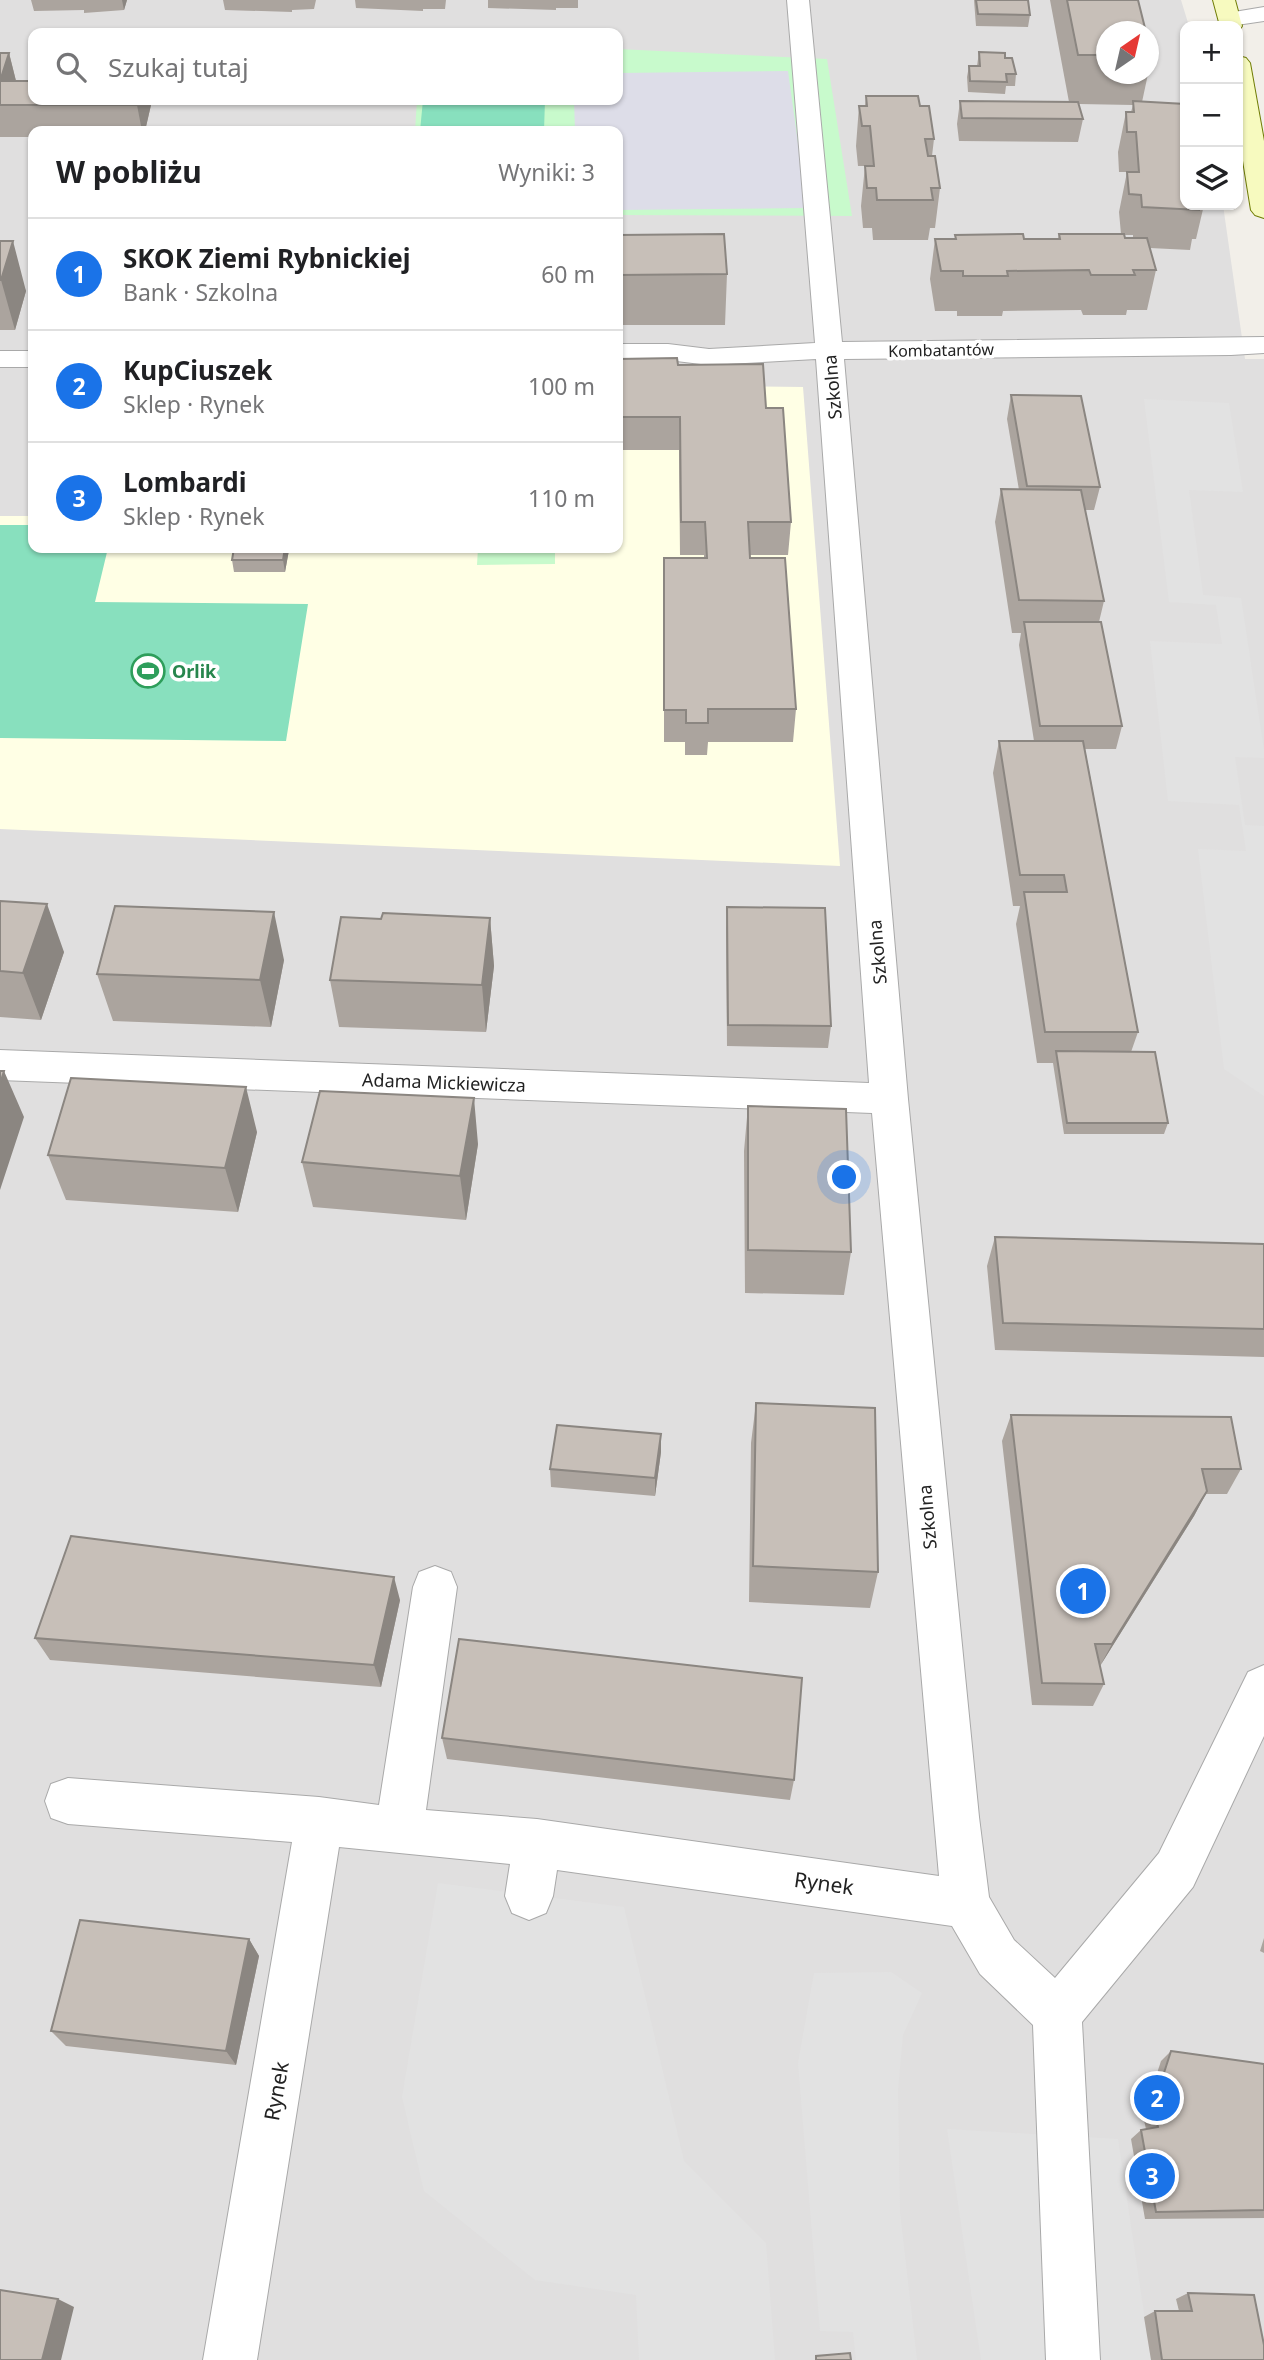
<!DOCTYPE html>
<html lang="pl">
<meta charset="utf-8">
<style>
body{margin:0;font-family:"Noto Sans",sans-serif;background:#f2f2f2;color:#202124}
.controls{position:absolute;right:21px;top:21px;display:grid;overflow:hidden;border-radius:14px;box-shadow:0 2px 5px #0004}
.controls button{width:63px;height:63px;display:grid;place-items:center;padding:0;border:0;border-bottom:2px solid #e0e0e0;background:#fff;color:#202124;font:35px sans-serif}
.compass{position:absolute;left:1096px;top:21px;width:63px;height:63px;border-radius:50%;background:#fff;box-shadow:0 2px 5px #0004;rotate:34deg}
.you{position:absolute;left:845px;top:1178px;width:24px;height:24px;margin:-18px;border:5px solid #fff;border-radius:50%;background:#1a73e8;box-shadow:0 0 0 10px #1a73e833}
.badge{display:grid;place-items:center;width:46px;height:46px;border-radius:50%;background:#1a73e8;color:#fff;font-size:23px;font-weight:700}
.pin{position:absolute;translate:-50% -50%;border:4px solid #fff;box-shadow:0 2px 7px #0006}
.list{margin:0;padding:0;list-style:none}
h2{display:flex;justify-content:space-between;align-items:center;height:91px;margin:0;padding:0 28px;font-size:30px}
h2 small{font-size:23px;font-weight:400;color:#757577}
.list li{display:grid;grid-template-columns:46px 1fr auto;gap:21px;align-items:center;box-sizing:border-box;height:112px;padding:0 28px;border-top:2px solid #e0e0e0}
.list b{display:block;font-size:26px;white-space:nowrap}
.list p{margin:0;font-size:23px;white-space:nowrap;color:#757577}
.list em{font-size:23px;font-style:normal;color:#757577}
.icon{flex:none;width:38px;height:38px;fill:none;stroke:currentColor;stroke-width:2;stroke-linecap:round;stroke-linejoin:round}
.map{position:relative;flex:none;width:1264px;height:2360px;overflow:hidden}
.search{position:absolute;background:#fff;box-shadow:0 2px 5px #0004;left:28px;top:28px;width:595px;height:77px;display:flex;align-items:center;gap:18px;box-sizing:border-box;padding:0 24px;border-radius:14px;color:#757577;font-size:26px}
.panel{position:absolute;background:#fff;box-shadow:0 2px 5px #0004;left:28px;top:126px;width:595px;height:427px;border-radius:14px}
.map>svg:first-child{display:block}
.residential{fill:#e0dfdf;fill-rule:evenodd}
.education{fill:#ffffe5}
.park{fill:#c8facc}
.pitch{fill:#88e0be}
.parking{fill:#e2e2e2}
.plaza{fill:#dddde8}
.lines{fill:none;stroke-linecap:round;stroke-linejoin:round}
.street-casing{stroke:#a9a9a9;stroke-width:2}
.secondary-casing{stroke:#707d05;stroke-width:2}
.street{fill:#fff;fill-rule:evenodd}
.secondary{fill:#f7fabf;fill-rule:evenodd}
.wall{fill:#aba49e;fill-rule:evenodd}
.shaded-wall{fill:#8b8681}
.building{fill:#c7bfb8;stroke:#8b8681;stroke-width:2}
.labels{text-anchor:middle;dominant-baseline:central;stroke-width:7;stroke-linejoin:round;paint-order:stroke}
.far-street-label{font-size:16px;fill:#222;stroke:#fff}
.street-label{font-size:18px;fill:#222;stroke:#fff}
.leisure-label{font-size:18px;font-weight:bold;fill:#27864d;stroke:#fff;text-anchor:start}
.near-street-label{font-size:21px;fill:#222;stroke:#fff}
</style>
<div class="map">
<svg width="1264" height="2360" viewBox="0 0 1264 2360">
<rect width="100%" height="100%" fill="#f2efe9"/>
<path class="residential" d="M0,0H1181L1189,26H1185V205H1223L1245,359H1264V2360H0ZM1106,32H1148V74H1106ZM33,33H618V100H33ZM33,131H618V548H33Z"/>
<path class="education" d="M618,385L803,387L840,866L0,829V516H33V548H618Z"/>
<path class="park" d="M618,49L827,59L852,216L618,215V131H415L417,100H618Z
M478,548H555V564L477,565Z"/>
<path class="pitch" d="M423,100H545L544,131H420Z
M0,525H33V548H108L95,602L308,604L286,741L0,738Z"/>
<path class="parking" d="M1144,399L1229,403L1243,492L1189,490L1203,595L1241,598L1264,750V758L1235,757L1245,825L1264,826V1096L1224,1069L1198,849L1246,851L1239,805L1168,801L1150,641L1222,644L1216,605L1169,602Z
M438,1883L624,1907L684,2161L766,2243L775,2360H639L636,2295L535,2280L424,2191L402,2097Z
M891,1972L922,1993L903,2035L898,2090L900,2212L917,2360H856L853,2332L820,2331L798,2063L814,1973Z
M947,2129L1118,2139L1151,2360H981Z"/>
<path class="plaza" d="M788,71L807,208L618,210V131H575L574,100H618V73Z"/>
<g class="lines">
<defs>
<path id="street" d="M787,0H809L842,342L1264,337V353L1231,355L844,359L908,1099L979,1817L989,1897L1014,1940L1055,1978L1159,1853L1248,1672L1264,1665V1736L1193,1887L1082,2022L1100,2360H1046L1033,2025L980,1974L952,1926L557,1870L553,1896L546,1913L529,1920L512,1913L505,1896L510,1864L339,1847L257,2360H203L292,1842L68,1824L51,1818L45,1801L51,1784L68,1778L319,1797L379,1805L413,1587L419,1572L435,1566L451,1572L457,1587L426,1810L537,1819L939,1876L872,1113L0,1080V1050L869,1083L816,359L709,365L668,360H618V344H668L709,349L815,343Z
M1264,7V21L1230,26L1222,24L1219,19L1222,14Z
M0,351H33V367H0Z"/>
<path id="secondary" d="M1213,0H1235L1242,26L1239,31L1238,26H1220Z
M1238,56L1246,58L1250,63L1264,141V218L1255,215L1251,210L1238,130Z"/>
</defs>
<use href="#street" class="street-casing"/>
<use href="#secondary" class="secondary-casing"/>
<use href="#street" class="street"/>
<use href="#secondary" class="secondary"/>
</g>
<path class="wall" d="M31,0H127L124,10L84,13V10L34,11Z
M223,0H316L314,9L292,10V12L225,10Z
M355,0H446L445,9H423V11L356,8Z
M488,0H578V8H556V10L488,8Z
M974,0H1028L1030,15L1028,27L976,26Z
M1050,0H1138L1107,32V74H1148L1142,102L1185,205H1204L1196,239H1192L1190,250L1150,248L1156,270L1147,310H1127L1126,315H1083L1081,310L1003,311L1002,316H957V311H935L930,279L935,239H955V235L1024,239H1058L1059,234H1121L1119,212L1127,172H1119L1118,152L1126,112H1131L1133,105L1079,104L1083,119L1078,142L959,141L957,124L960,101L1069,102ZM1124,235H1133V238H1125Z
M1149,43L1152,56L1149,70Z
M979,52L1005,58L1016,74L1015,86H1006L1005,94L968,92L967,77L969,66H977Z
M0,53H9L16,81L33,100H150L151,105L145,131H33V137H0Z
M866,96L920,106L934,139L932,156L940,188L935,228H930L928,240H873L872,228H863L861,206L865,166H858L856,146L859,106H865Z
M618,235L727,274L725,325H618Z
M0,241L26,291L15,330H0Z
M618,359L678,365L766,408L791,522L788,555H750V558L796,709L793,742H708L707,755H685V742H664V591L704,558V555H680L679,450H618Z
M1011,395L1100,487L1094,510H1085L1104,601L1099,622L1122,726L1116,749H1085L1138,1032L1131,1052L1168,1123L1164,1134H1064L1053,1063H1037L1016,924L1020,906H1013L993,773L999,741H1034L1019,645L1021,633H1012L995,522L1001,489L1019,490L1007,419Z
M289,550L285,572H234L232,560Z
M0,901L64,952L41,1020L0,1017Z
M727,907L831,1026L828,1048L727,1046L726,929Z
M490,918L494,966L486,1032L339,1027L330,980L381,919Z
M284,960L271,1027L113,1021L97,974Z
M748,1106L851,1252L844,1295L745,1293L744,1151Z
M257,1132L238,1212L66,1200L48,1155Z
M478,1144L466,1220L313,1207L302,1162Z
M995,1237L1264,1244V1357L995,1350L987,1266Z
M756,1403L878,1572L870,1608L749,1602L751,1443Z
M1011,1415L1241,1469L1227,1494H1206L1194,1516L1100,1666L1104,1684L1093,1706L1032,1705L1002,1441Z
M661,1452L655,1496L551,1487L550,1469Z
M400,1600L381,1687L50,1660L35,1638Z
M442,1738L794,1780L790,1800L447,1759Z
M1264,1938V1953L1260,1951Z
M249,1939L259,1956L236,2065L66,2046L51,2031Z
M1171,2051L1264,2064V2218L1145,2219L1131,2139L1141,2130L1146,2129L1143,2116L1161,2061Z
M1188,2293L1264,2360H1151L1144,2317L1155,2311H1179L1176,2299Z"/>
<path class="shaded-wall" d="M122,0H127L124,10Z
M9,53L17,85L0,81Z
M138,100H150L151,105L145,131H142L137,105Z
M13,241L26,291L15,330L1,280Z
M285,548H289V550L285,572L283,560Z
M47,904L64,952L41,1020L23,973Z
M274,912L284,960L271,1027L260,980Z
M490,918L494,966L486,1032L482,985Z
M4,1071L24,1117L0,1190V1084Z
M246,1087L257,1132L238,1212L225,1168Z
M474,1098L478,1144L466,1220L460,1176Z
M661,1434V1452L655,1496V1478Z
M1207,1491L1194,1516L1100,1666L1112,1644Z
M394,1577L400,1600L381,1687L374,1665Z
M249,1939L259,1956L236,2065L226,2051Z
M58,2299L74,2307L61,2360H42Z"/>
<path class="building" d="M976,0H1028L1030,15L978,14Z
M1067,0H1138L1146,32H1107V55H1078Z
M1149,43L1152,56H1149Z
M979,52L1005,53V58H1012L1016,74H1006L1007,82L970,81L969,66H980Z
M0,53H9L0,81Z
M0,81H33V100H138L137,105H0Z
M866,96H918L920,106H929L934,139H925L928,156H935L940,188H931L933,200H877L876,188H867L865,166H874L870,126H862L859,106H867Z
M960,101L1078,102L1083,119L962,118Z
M1133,101L1185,104V205H1199V210L1142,207L1141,195L1129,194L1127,172H1139L1136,132H1127L1126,112H1134Z
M724,234L727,274L618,275V235Z
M1023,234L1024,239H1060L1059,234H1124L1125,238H1147L1156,270H1133L1135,275H1091L1089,270L1007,271L1008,276H963V271H941L935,239H956L955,235Z
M0,241H13L1,280H0Z
M677,358L678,365L763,364L766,408H783L791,522H748L750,558H785L796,709H708V723H686V710H664V558H707L705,522H681L680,417H618V359Z
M1011,395L1081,396L1100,487L1027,486Z
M1001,489L1081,490L1104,601L1019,600Z
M234,548H285L283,560H232Z
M1024,622H1101L1122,726H1040Z
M999,741H1083L1138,1032H1045L1024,892H1067L1064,875H1020Z
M0,901L47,904L23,973L0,971Z
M115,906L274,912L260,980L97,974Z
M727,907L825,908L831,1026L728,1025Z
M383,913L490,918L482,985L330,980L341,917L381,919Z
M1056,1051L1155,1052L1168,1123H1067Z
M0,1071H4L0,1084Z
M71,1078L246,1087L225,1168L48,1155Z
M320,1091L474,1098L460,1176L302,1162Z
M748,1106L846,1109L851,1252L748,1250Z
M995,1237L1264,1244V1329L1003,1323Z
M756,1403L875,1408L878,1572L753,1566Z
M1011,1415L1231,1417L1241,1469H1202L1207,1491L1112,1644H1095L1104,1684L1042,1683Z
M557,1425L661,1434L655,1478L550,1469Z
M71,1536L394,1577L374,1665L35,1638Z
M459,1639L802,1678L794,1780L442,1738Z
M80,1920L249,1939L226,2051L51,2031Z
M1171,2051L1264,2064V2210L1156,2212L1141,2130L1158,2127L1153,2107Z
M0,2290L58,2299L42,2360H0Z
M1188,2293L1254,2295L1264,2345V2360H1162L1155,2311H1192Z
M850,2353L851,2360H816V2356Z"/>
<defs>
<symbol id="stadium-ring" viewBox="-11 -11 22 22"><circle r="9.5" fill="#fff" stroke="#2e9e5b" stroke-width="1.5"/><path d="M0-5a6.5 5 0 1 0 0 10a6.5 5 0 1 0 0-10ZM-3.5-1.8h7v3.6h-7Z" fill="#2e9e5b"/></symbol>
</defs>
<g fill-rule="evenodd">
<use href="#stadium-ring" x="129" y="652" width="38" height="38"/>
</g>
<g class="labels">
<g class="far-street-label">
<text transform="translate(941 350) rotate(-1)">Kombatantów</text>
</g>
<g class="street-label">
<text transform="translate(832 387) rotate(-95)">Szkolna</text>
<text transform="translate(877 952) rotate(-95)">Szkolna</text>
<text transform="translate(444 1082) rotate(2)">Adama Mickiewicza</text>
<text transform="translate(927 1517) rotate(-95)">Szkolna</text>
</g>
<g class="leisure-label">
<text x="172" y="671">Orlik</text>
</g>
<g class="near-street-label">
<text transform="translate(824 1883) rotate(8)">Rynek</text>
<text transform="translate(276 2091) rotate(-80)">Rynek</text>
</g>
</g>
</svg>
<div class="controls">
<button>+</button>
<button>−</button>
<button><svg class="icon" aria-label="layers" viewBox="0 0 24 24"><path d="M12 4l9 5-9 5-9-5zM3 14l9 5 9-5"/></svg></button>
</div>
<svg class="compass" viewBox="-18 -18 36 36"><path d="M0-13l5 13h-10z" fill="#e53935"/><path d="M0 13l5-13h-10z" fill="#757577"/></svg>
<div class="you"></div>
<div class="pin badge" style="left:1083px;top:1591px">1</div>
<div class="pin badge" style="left:1157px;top:2098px">2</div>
<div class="pin badge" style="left:1152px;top:2176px">3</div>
<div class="search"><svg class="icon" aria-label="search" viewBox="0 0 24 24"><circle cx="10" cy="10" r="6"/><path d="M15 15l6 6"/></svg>Szukaj tutaj</div>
<section class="panel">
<h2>W pobliżu<small>Wyniki: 3</small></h2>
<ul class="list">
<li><span class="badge">1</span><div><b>SKOK Ziemi Rybnickiej</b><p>Bank · Szkolna</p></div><em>60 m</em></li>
<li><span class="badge">2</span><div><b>KupCiuszek</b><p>Sklep · Rynek</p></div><em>100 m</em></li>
<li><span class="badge">3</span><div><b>Lombardi</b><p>Sklep · Rynek</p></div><em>110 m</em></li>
</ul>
</section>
</div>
